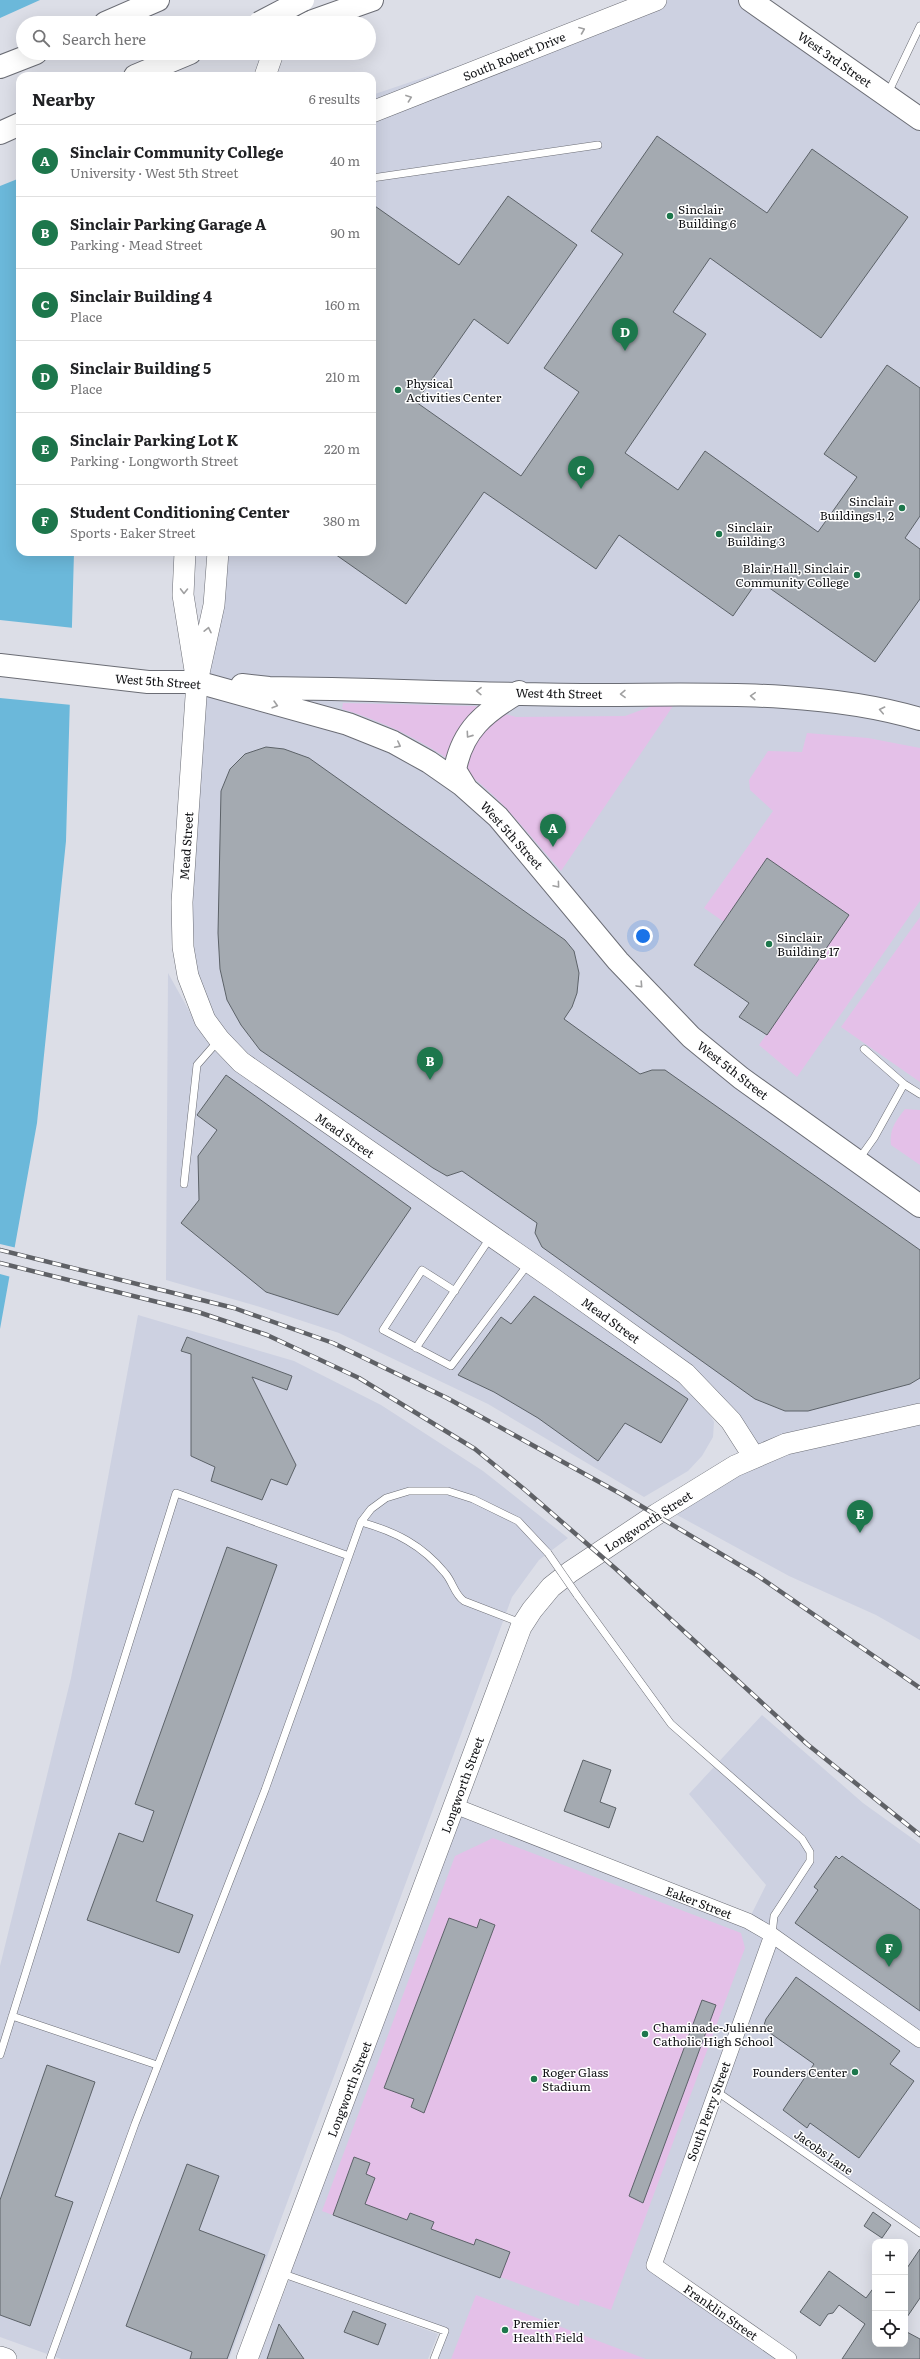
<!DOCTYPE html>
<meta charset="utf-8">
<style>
body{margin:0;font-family:Literata,serif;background:#f2f2f2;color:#202124}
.controls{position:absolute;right:12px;bottom:12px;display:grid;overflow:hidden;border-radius:8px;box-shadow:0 4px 16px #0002}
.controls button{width:36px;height:36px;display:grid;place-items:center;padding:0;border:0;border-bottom:1px solid #e0e0e0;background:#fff;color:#202124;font:20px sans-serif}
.you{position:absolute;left:643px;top:936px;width:14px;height:14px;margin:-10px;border:3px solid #fff;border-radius:50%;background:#1a73e8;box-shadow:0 0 0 6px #1a73e833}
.badge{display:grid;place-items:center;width:26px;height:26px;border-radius:50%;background:#1d774c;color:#fff;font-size:13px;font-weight:700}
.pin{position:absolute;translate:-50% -33px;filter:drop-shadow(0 1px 2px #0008)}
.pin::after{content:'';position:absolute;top:21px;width:14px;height:12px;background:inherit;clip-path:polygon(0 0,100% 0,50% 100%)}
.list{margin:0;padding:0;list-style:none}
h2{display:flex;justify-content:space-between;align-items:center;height:52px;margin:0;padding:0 16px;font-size:17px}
h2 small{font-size:13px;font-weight:400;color:#757577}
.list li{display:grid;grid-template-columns:26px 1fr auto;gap:12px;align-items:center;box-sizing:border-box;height:72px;padding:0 16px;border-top:1px solid #e0e0e0}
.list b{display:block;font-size:15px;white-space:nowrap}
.list p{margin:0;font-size:13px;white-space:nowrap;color:#757577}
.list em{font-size:13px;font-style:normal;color:#757577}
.icon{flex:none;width:22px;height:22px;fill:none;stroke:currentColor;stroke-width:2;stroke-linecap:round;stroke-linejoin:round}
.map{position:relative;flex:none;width:920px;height:2359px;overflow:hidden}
.search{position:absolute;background:#fff;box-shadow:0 4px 16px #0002;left:16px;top:16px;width:360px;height:44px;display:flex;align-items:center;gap:10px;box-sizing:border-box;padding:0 14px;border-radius:22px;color:#757577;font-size:15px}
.panel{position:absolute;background:#fff;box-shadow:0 4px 16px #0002;left:16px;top:72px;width:360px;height:484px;border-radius:12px}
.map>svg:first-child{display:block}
.built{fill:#cdd1e1}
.green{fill:#e4c0e8}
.water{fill:#6bb8da}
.pier{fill:#dcdee7}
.building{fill:#a4aab1;stroke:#5c6268}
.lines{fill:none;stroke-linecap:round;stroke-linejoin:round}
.lane-casing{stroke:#6b6d75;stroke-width:8}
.street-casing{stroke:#6b6d75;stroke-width:16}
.secondary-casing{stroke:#6b6d75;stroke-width:22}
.primary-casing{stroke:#6b6d75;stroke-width:24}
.highway-casing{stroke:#6b6d75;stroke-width:24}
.lane{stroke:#fff;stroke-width:7}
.street{stroke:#fff;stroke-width:15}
.secondary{stroke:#fff;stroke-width:21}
.primary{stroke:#fff;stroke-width:22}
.highway{stroke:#fff;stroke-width:22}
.rail-casing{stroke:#5f6166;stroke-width:4.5}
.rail{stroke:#fff;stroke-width:3;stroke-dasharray:9;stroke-linecap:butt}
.lane-bridge-casing{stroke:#6b6d75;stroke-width:8;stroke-linecap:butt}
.highway-bridge-casing{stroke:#6b6d75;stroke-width:24;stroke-linecap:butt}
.lane-bridge{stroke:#fff;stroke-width:7}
.highway-bridge{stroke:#fff;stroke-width:22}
.oneway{stroke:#a0a0a1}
.poi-dot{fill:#1d774c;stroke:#fff;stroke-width:1.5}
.labels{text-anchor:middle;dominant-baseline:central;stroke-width:3;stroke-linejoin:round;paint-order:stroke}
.street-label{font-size:12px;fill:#111215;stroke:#fff}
.poi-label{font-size:12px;fill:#111215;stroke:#fff;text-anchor:start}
</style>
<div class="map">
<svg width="920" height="2359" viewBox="0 0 920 2359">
<rect width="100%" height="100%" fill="#dcdee7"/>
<path class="built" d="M654,0H750L920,119V1640L876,1615L789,1576L666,1509L754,1457L705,1391L219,1039L183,947L218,552H372V95Z
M168,973L192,1016L211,1043L644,1351L704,1403L714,1422L713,1437L702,1456L688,1471L644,1497L488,1404L339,1333L260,1307L166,1280Z
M138,1315L294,1361L381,1405L483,1471L568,1538L539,1560L512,1597L229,2359H61L0,2337V1966L71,1678Z
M762,1715L863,1803L920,1844V2231L879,2200L849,2183L716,2091L654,2265L789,2359H434L445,2331L280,2272L455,1806L748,1921L766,1885L689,1794Z
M289,2280L438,2334L428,2359H258Z"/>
<path class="green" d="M343,703L475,706L516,717L625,716L652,706H673L561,871C542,850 524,828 505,807C461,761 403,727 342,709Z
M807,733L868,738L920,748V901L797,1077L759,1045L849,915L767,859L724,922L704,908L773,811L750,790L749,780L768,751L802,752Z
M920,917V1082L841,1027Z
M905,1109L920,1110V1165L891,1145C889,1129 896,1121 905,1109Z
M493,1838L741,1933L745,1948L611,2310L580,2299L579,2306L322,2211L455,1856Z
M476,2295L646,2359H451Z"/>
<path class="water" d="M0,0H147L23,23L20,76V552H74L66,841L37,1123L0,1329Z"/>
<path class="pier" d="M40,0H149L141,23H23V53H131L124,76H20V178L0,186V18Z
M0,620L74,628L72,705L0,698Z
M0,1244L17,1248L11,1277L0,1274Z"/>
<path class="building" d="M657,136L767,213L812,149L908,217L821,338L710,258L673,312L706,334L625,453L678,490L705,451L818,532L857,477L824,454L887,365L920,388V516L905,538L920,549V599L875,662L758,580L733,616L619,535L596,569L484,492L406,604L332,552H372V204L459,265L508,196L577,245L508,344L474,319L416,402L521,476L579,392L544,368L623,254L591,231Z
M266,747L284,749L309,758L565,940L574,951L579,973L577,993L572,1007L564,1019L640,1074L652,1070H665L920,1250V1378L910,1384L808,1411H785L755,1399L542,1247L535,1233L537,1223L462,1171L447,1176L433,1168L260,1050L241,1025L227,1000L220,969L218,933L221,791L230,769L245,754Z
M767,858L849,915L767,1035L739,1017L749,1003L694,965Z
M226,1075L411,1208L338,1315L266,1292L181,1223L199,1200L198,1156L217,1130L197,1115Z
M534,1296L688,1399L661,1443L625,1423L598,1461L538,1418L494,1392L458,1375L501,1317L511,1324Z
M187,1337L292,1376L287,1390L252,1377L296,1465L287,1485L271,1479L262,1500L211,1481L215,1467L191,1456V1354L181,1351Z
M227,1547L277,1565L156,1901L193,1915L179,1953L87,1920L119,1833L143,1842L154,1811L135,1804Z
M583,1760L611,1770L600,1802L616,1808L609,1828L564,1811Z
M836,1856L839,1859L842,1856L920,1910V2011L795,1923L818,1890L814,1887Z
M449,1918L477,1928L480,1919L495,1925L424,2113L411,2107L414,2099L384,2088Z
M796,1977L900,2051L890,2064L914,2081L859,2158L810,2123L807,2128L783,2110L814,2064L763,2028L766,2019Z
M702,2000L716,2005L643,2203L629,2196Z
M47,2065L95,2082L55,2196L73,2202L30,2326L0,2315V2200Z
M354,2157L370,2163L366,2174L375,2178L365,2204L407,2220L410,2213L434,2222L431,2229L474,2245L476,2239L510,2252L500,2278L333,2215Z
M187,2164L219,2176L199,2230L265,2255L227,2359H190L192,2352L126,2326Z
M873,2212L891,2225L882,2238L864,2226Z
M920,2249V2298L905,2320V2271Z
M829,2271L866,2298L875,2286V2344H905V2331L920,2339V2359H842L865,2324L839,2305L833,2313L828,2314L820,2326L800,2312Z
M353,2311L386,2324L378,2345L344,2332Z
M279,2324L304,2359H267Z"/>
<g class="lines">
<defs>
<path id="lane" d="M888,93L920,26
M372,178L598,145
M904,1084L920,1094
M859,1159L874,1138L904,1084L864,1049
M184,1184L197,1065L218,1041
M455,1291L422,1270L383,1330L451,1366L529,1263
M416,1348L490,1238
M361,1522C396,1532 422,1545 445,1573C453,1582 454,1594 464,1601L521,1623
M577,1595L671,1724L802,1839L810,1852V1861L774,1916L772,1935
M12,2016L157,2065
M0,2055L176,1493L349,1556
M716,2091L920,2233
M281,2273L445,2331L434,2359
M50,2359L135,2124L265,1790L361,1522L371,1509L386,1498L409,1491H448L473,1499L518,1521L548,1553"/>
<path id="street" d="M455,1806L748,1921L772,1935L920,2040
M772,1935L654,2265L789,2359"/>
<path id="secondary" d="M265,76L273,53
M372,112L656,0
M185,552L183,595L195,670
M218,552L214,605L197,682L182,902L183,947L188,976L205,1020L219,1039L241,1062L555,1280L686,1374L731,1421L754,1457
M0,2357L6,2359
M247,2359L521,1627L532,1610L551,1587L570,1572L657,1514L735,1466L786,1444L920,1414"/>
<path id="primary" d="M750,0L920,119
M0,665L148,682H197L348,724L393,742L429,762L462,785L498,817L618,961L691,1037L741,1078L920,1206
M242,685L269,688C379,689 490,695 600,695C704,695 819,689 920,719
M466,788L455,770C462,730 485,712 519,692"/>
<path id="highway" d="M105,23L158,0
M307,23L372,0
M0,67L36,53
M135,76L190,53
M0,133L20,124"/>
</defs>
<use href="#lane" class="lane-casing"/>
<use href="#street" class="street-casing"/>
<use href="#secondary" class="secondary-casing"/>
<use href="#primary" class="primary-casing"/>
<use href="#highway" class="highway-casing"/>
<use href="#lane" class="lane"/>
<use href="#street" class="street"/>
<use href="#secondary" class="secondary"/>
<use href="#primary" class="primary"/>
<use href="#highway" class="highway"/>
<defs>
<path id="rail" d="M0,1250L234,1308L333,1343L447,1398L621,1494L758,1576L920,1688
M0,1263L198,1312L267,1335L359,1378L475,1449L524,1489L616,1569L807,1744L920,1835"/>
</defs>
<use href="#rail" class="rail-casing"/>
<use href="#rail" class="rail"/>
<defs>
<path id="lane-bridge" d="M548,1553L577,1595"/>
<path id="highway-bridge" d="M259,23L303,0"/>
</defs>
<use href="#lane-bridge" class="lane-bridge-casing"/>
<use href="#highway-bridge" class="highway-bridge-casing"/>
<use href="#lane-bridge" class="lane-bridge"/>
<use href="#highway-bridge" class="highway-bridge"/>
</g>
<defs><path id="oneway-chevron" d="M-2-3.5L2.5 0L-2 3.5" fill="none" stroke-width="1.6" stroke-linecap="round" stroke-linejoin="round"/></defs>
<g class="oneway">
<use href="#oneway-chevron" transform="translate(582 30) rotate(-22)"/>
<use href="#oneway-chevron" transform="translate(409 98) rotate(-20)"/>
<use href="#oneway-chevron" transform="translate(184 591) rotate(91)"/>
<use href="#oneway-chevron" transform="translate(208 630) rotate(-78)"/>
<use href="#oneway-chevron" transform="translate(479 691) rotate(-179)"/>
<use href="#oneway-chevron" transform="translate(623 694) rotate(179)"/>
<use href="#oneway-chevron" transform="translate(753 696) rotate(-176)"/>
<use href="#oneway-chevron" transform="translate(275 705) rotate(16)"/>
<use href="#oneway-chevron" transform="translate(882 710) rotate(-168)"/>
<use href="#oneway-chevron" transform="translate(469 735) rotate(125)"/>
<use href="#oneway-chevron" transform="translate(398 745) rotate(27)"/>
<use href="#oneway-chevron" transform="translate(557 885) rotate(50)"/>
<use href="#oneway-chevron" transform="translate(640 985) rotate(47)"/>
</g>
<g class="poi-dot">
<circle cx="670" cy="216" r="4"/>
<circle cx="398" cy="390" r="4"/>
<circle cx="902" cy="508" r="4"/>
<circle cx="719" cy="534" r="4"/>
<circle cx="857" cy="575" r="4"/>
<circle cx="769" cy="944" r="4"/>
<circle cx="645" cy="2034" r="4"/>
<circle cx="855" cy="2072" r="4"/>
<circle cx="534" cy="2079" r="4"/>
<circle cx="505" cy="2330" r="4"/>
</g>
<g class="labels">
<g class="street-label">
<text transform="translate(514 56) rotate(-22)">South Robert Drive</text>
<text transform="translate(835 59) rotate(35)">West 3rd Street</text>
<text transform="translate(158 681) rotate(4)">West 5th Street</text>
<text transform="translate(559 693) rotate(1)">West 4th Street</text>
<text transform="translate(512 835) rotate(48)">West 5th Street</text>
<text transform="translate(186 846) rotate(-86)">Mead Street</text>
<text transform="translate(733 1070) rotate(38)">West 5th Street</text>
<text transform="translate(345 1135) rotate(35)">Mead Street</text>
<text transform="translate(611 1320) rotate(36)">Mead Street</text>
<text transform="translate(648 1521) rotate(-33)">Longworth Street</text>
<text transform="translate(462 1785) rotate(-70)">Longworth Street</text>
<text transform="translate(699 1902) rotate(21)">Eaker Street</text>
<text transform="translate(349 2089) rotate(-69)">Longworth Street</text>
<text transform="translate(708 2111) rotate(-70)">South Perry Street</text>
<text transform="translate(824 2152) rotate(35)">Jacobs Lane</text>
<text transform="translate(721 2312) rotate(35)">Franklin Street</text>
</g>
<g class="poi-label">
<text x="678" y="209">Sinclair<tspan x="678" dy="14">Building 6</tspan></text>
<text x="406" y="383">Physical<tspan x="406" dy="14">Activities Center</tspan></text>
<text x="894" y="501" text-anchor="end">Sinclair<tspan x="894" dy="14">Buildings 1, 2</tspan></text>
<text x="727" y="527">Sinclair<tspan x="727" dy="14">Building 3</tspan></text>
<text x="849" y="568" text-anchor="end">Blair Hall, Sinclair<tspan x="849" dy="14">Community College</tspan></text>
<text x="777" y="937">Sinclair<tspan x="777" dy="14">Building 17</tspan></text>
<text x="653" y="2027">Chaminade-Julienne<tspan x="653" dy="14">Catholic High School</tspan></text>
<text x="542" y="2072">Roger Glass<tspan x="542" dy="14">Stadium</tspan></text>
<text x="847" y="2072" text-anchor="end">Founders Center</text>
<text x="513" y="2323">Premier<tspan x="513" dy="14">Health Field</tspan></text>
</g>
</g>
</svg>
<div class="controls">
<button>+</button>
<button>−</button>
<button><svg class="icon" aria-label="locate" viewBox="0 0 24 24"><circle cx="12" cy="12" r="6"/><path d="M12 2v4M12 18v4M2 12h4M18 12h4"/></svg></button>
</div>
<div class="you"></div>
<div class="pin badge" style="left:553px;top:847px">A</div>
<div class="pin badge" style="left:430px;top:1080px">B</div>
<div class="pin badge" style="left:581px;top:489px">C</div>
<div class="pin badge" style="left:625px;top:351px">D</div>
<div class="pin badge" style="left:860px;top:1533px">E</div>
<div class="pin badge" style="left:889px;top:1967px">F</div>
<div class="search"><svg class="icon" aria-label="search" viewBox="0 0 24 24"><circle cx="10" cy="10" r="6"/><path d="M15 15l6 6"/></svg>Search here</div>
<section class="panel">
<h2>Nearby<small>6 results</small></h2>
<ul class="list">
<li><span class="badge">A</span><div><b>Sinclair Community College</b><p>University · West 5th Street</p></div><em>40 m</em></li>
<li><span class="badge">B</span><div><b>Sinclair Parking Garage A</b><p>Parking · Mead Street</p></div><em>90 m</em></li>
<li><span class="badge">C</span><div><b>Sinclair Building 4</b><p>Place</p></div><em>160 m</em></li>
<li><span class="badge">D</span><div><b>Sinclair Building 5</b><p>Place</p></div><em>210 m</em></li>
<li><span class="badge">E</span><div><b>Sinclair Parking Lot K</b><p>Parking · Longworth Street</p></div><em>220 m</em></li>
<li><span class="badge">F</span><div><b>Student Conditioning Center</b><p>Sports · Eaker Street</p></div><em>380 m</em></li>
</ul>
</section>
</div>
